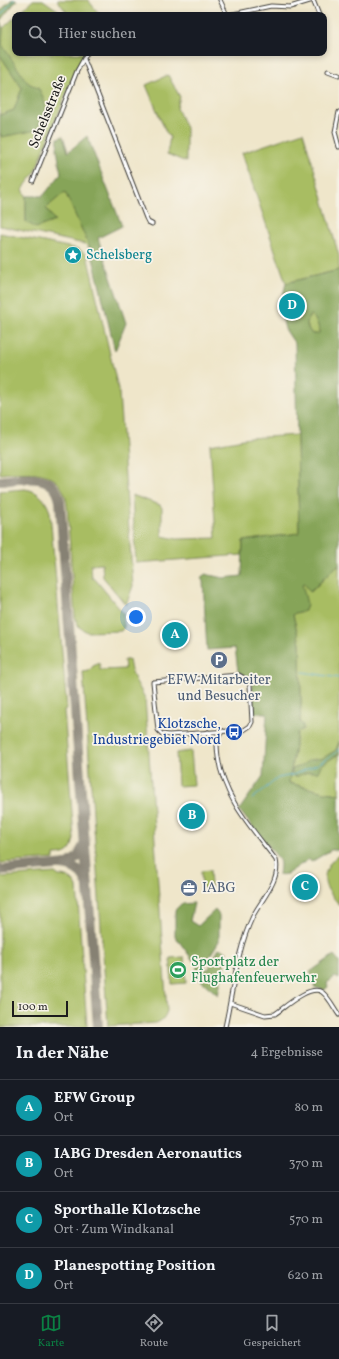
<!DOCTYPE html>
<html lang="de">
<meta charset="utf-8">
<style>
body{margin:0;font-family:Vollkorn,serif;background:#20242c;color:#f1f3f6}
.scale{position:absolute;left:12px;bottom:10px;width:56px;box-sizing:border-box;padding-left:4px;border:2px solid #1c1c1c;border-top:0;font-size:11px;line-height:14px;white-space:nowrap;color:#1c1c1c;-webkit-text-stroke:3px #f7f3e8;paint-order:stroke}
.you{position:absolute;left:136px;top:617px;width:14px;height:14px;margin:-10px;border:3px solid #fff;border-radius:50%;background:#1a73e8;box-shadow:0 0 0 6px #1a73e833}
.badge{display:grid;place-items:center;width:26px;height:26px;border-radius:50%;background:#0b8043;color:#fff;font-size:13px;font-weight:700}
.pin{position:absolute;translate:-50% -50%;border:2px solid #fff;box-shadow:0 1px 4px #0006}
.list{margin:0;padding:0;list-style:none}
h2{display:flex;justify-content:space-between;align-items:center;height:52px;margin:0;padding:0 16px;font-size:17px}
h2 small{font-size:13px;font-weight:400;color:#9ea1a6}
.list li{display:grid;grid-template-columns:26px 1fr auto;gap:12px;align-items:center;box-sizing:border-box;height:56px;padding:0 16px;border-top:1px solid #363941}
.list b{display:block;font-size:15px;white-space:nowrap}
.list p{margin:0;font-size:13px;white-space:nowrap;color:#9ea1a6}
.list em{font-size:13px;font-style:normal;color:#9ea1a6}
.icon{flex:none;width:22px;height:22px;fill:none;stroke:currentColor;stroke-width:2;stroke-linecap:round;stroke-linejoin:round}
.map{position:relative;flex:none;width:339px;height:1027px;overflow:hidden}
.search{position:absolute;background:#171b24;box-shadow:0 2px 6px #0003;left:12px;right:12px;top:12px;height:44px;display:flex;align-items:center;gap:10px;box-sizing:border-box;padding:0 14px;border-radius:8px;color:#9ea1a6;font-size:15px}
.sheet{height:276px;background:#171b24}
nav{display:flex;justify-content:space-around;align-items:center;box-sizing:border-box;height:56px;border-top:1px solid #363941;background:#171b24;font-size:11px;color:#9ea1a6}
nav a{display:grid;justify-items:center;gap:2px}
nav .on{color:#0b8043}
.map>svg:first-child{display:block}
.green{fill:#a8bd62;stroke:#626c3f}
.forest{fill:#86a458;stroke:#51603a;fill-rule:evenodd}
.lines{fill:none;stroke-linecap:round;stroke-linejoin:round}
.stream{stroke:#47a8c6;stroke-width:1}
.taxiway{stroke:#868173;stroke-width:10}
.street-casing{stroke:#3c3a36;stroke-width:5}
.street{stroke:#fff;stroke-width:3}
.labels{text-anchor:middle;dominant-baseline:central;stroke-width:3.5;stroke-linejoin:round;paint-order:stroke}
.street-label{font-size:14px;fill:#1c1c1c;stroke:#f7f3e8}
.culture-label{font-size:14px;fill:#0d838f;stroke:#f7f3e8;text-anchor:start}
.service-label{font-size:14px;fill:#4e5e75;stroke:#f7f3e8}
.transit-label{font-size:14px;fill:#164399;stroke:#f7f3e8;text-anchor:end}
.leisure-label{font-size:14px;fill:#27864d;stroke:#f7f3e8;text-anchor:start}
</style>
<div class="map">
<svg width="339" height="1027" viewBox="0 0 339 1027">
<rect width="100%" height="100%" fill="#f7f3e8"/>
<filter id="ink" filterUnits="userSpaceOnUse"><feTurbulence type="fractalNoise" baseFrequency=".025" numOctaves="2"/><feDisplacementMap in="SourceGraphic" scale="8" xChannelSelector="R" yChannelSelector="G"/><feConvolveMatrix kernelMatrix="1 2 1 2 8 2 1 2 1" color-interpolation-filters="sRGB"/></filter>
<filter id="wash" filterUnits="userSpaceOnUse"><feTurbulence type="fractalNoise" baseFrequency=".012" numOctaves="4" result="noise"/><feDisplacementMap in="SourceGraphic" scale="16" xChannelSelector="R" yChannelSelector="G"/><feGaussianBlur stdDeviation="0.9" result="paint"/><feColorMatrix in="noise" values="0 0 0 0 0 0 0 0 0 0 0 0 0 0 0 0 0 1.4 0 .05"/><feComposite in="paint" operator="in"/></filter>
<g filter="url(#wash)">
<rect width="100%" height="100%" fill="#efe6ca"/>
<path class="green" d="M33,0H43L65,15H17Z
M57,0H88L100,15H69Z
M15,17V53H85L75,72L35,172L23,189L26,196V222L55,221L46,208L65,191L91,250L85,244L0,226V133L2,137L39,89L27,83L2,45L3,28Z
M0,55L22,88L14,110L0,115Z
M168,75L180,97L177,108L186,128V162L167,154L170,137L166,132L146,85Z
M303,132L319,185L339,256V270L286,283L242,153Z
M0,233L78,249L87,255L119,393L133,586L126,605L103,577L102,564L91,565L92,578L95,579L123,613L124,627L121,631L87,632L79,627L75,618L67,505C62,466 29,472 0,474Z
M311,315C317,319 319,326 319,333L317,334H312C307,328 306,324 308,317Z
M297,435L299,533L243,541L242,555L136,563L132,495L160,505L162,508V536L177,539L216,538L210,445L249,438Z
M25,489C39,491 46,500 50,512L67,709L64,710L74,838C72,851 67,855 54,855V859L0,863V491Z
M337,566L339,567V794L324,792L289,783L297,733L303,729L300,722L301,702L300,643L293,615L295,613L304,611L302,584L304,583L311,592Z
M124,660H129C131,675 138,685 145,698L167,1011C165,1017 162,1021 156,1023L108,1026L83,672L89,671L93,666L100,663V670L125,669Z
M191,751L194,785L178,786L176,753Z
M339,855V905C335,899 329,893 326,886C322,874 329,861 339,855Z
M210,870L211,887L202,888L201,871Z
M55,873L59,876C68,876 73,879 77,887L87,1027H0V877Z
M184,957L186,983L172,984L170,958Z"/>
<path class="forest" d="M11,0H17L0,21L3,28L2,45L27,82L39,89L44,99L46,110L37,130L2,137L0,133V115L14,110L22,88L0,55V11Z
M63,136L68,152L87,136L122,226L98,238L126,323L115,351L91,250L65,192L46,208L55,221L36,228L26,222V196H43L61,174L57,149L58,138Z
M339,270V567L337,566L310,592L304,583L302,584L307,604L305,611L295,613L293,615L300,643L301,702L300,722L303,725V729L297,733L289,783L324,792L339,794V850H331L311,862L309,859L287,874L279,875L280,865L279,859L239,810L263,776L267,713H254L252,684L247,679L238,671L235,648L207,650L203,581L201,579L205,574L223,578L242,576L243,541L299,533L295,344L285,329L280,308L286,283ZM311,315C317,320 319,326 319,333L317,334H312C307,328 306,324 308,317Z
M339,742V754L321,765L318,772H308L295,777L292,774V769L301,766L309,760L323,758L336,750Z
M194,903L190,921L198,926L215,910L219,915V941L206,962L205,968L208,970L219,948L227,952L218,995L197,977V966L175,936V910L181,904Z
M334,955L339,961V979L335,977L327,983L328,987L324,990L314,987L315,981L310,972Z"/>
<g class="lines">
<path class="stream" d="M0,16L14,0
M303,672L339,678
M252,799L278,778L293,775L318,764L337,752L339,749"/>
<path class="taxiway" d="M0,481C22,479 54,470 60,501L98,1027
M61,865C73,866 82,871 86,882
M0,870L68,864L78,857L84,845"/>
</g>
</g>
<g filter="url(#ink)">
<g class="lines">
<defs>
<path id="street" d="M220,0L227,15
M313,0L319,15
M228,15L271,6L290,7L313,0
M84,59L146,218L148,222L152,224
M328,71L339,75
M339,112L335,132L339,147
M33,181L77,71L87,53
M239,675L246,679L250,685L252,722L250,726L244,730L169,735L162,734L158,730L153,682Z
M223,731C215,739 217,747 218,757C224,799 252,828 276,860C281,880 261,900 253,916C237,949 233,991 225,1027
M208,732L217,742
M230,1003L265,1015L275,1014C285,1007 310,984 322,992C329,997 334,1008 339,1015"/>
</defs>
<use href="#street" class="street-casing"/>
<use href="#street" class="street"/>
</g>
</g>
<defs>
<symbol id="sight-disc" viewBox="-11 -11 22 22"><circle r="9.5" fill="#0f9aa8" stroke="#f7f3e8"/><path d="M0-6L1.8-2.2L6-1.7L2.9 1.2L3.7 5.4L0 3.3L-3.7 5.4L-2.9 1.2L-6-1.7L-1.8-2.2Z" fill="#fff"/></symbol>
<symbol id="parking-disc" viewBox="-11 -11 22 22"><circle r="9.5" fill="#5c6f8a" stroke="#f7f3e8"/><path d="M-3.5-5.5H1a3.5 3.5 0 0 1 0 7H-1V5.5H-3.5ZM-1-3.4V-.6H.8a1.4 1.4 0 0 0 0-2.8Z" fill="#fff"/></symbol>
<symbol id="bus-disc" viewBox="-11 -11 22 22"><circle r="9.5" fill="#1a4fb4" stroke="#f7f3e8"/><path d="M-5-6H5V4H4V6H2V4H-2V6H-4V4H-5ZM-3.5-4V0h7V-4ZM-3.5 1.2v1.5H-2V1.2ZM2 1.2v1.5H3.5V1.2Z" fill="#fff"/></symbol>
<symbol id="office-disc" viewBox="-11 -11 22 22"><circle r="9.5" fill="#5c6f8a" stroke="#f7f3e8"/><path d="M-6-3h4V-5.5h4V-3h4V5H-6ZM-1-4.5V-3h2v-1.5ZM-6 0V1H6V0Z" fill="#fff"/></symbol>
<symbol id="stadium-disc" viewBox="-11 -11 22 22"><circle r="9.5" fill="#2e9e5b" stroke="#f7f3e8"/><path d="M0-5a6.5 5 0 1 0 0 10a6.5 5 0 1 0 0-10ZM-3.5-1.8h7v3.6h-7Z" fill="#fff"/></symbol>
</defs>
<g fill-rule="evenodd">
<use href="#sight-disc" x="63" y="245" width="20" height="20"/>
<use href="#parking-disc" x="209" y="650" width="20" height="20"/>
<use href="#bus-disc" x="224" y="722" width="20" height="20"/>
<use href="#office-disc" x="179" y="878" width="20" height="20"/>
<use href="#stadium-disc" x="168" y="960" width="20" height="20"/>
</g>
<g class="labels">
<g class="street-label">
<text transform="translate(48 112) rotate(-68)">Schelsstraße</text>
</g>
<g class="culture-label">
<text x="86" y="255">Schelsberg</text>
</g>
<g class="service-label">
<text x="219" y="680">EFW Mitarbeiter<tspan x="219" dy="16">und Besucher</tspan></text>
<text x="202" y="888" text-anchor="start">IABG</text>
</g>
<g class="transit-label">
<text x="221" y="724">Klotzsche,<tspan x="221" dy="16">Industriegebiet Nord</tspan></text>
</g>
<g class="leisure-label">
<text x="191" y="962">Sportplatz der<tspan x="191" dy="16">Flughafenfeuerwehr</tspan></text>
</g>
</g>
</svg>
<div class="scale">100 m</div>
<div class="you"></div>
<div class="pin badge" style="left:175px;top:635px;background:#0f9aa8">A</div>
<div class="pin badge" style="left:192px;top:816px;background:#0f9aa8">B</div>
<div class="pin badge" style="left:305px;top:887px;background:#0f9aa8">C</div>
<div class="pin badge" style="left:292px;top:306px;background:#0f9aa8">D</div>
<div class="search"><svg class="icon" aria-label="search" viewBox="0 0 24 24"><circle cx="10" cy="10" r="6"/><path d="M15 15l6 6"/></svg>Hier suchen</div>
</div>
<section class="sheet">
<h2>In der Nähe<small>4 Ergebnisse</small></h2>
<ul class="list">
<li><span class="badge" style="background:#0f9aa8">A</span><div><b>EFW Group</b><p>Ort</p></div><em>80 m</em></li>
<li><span class="badge" style="background:#0f9aa8">B</span><div><b>IABG Dresden Aeronautics</b><p>Ort</p></div><em>370 m</em></li>
<li><span class="badge" style="background:#0f9aa8">C</span><div><b>Sporthalle Klotzsche</b><p>Ort · Zum Windkanal</p></div><em>570 m</em></li>
<li><span class="badge" style="background:#0f9aa8">D</span><div><b>Planespotting Position</b><p>Ort</p></div><em>620 m</em></li>
</ul>
</section>
<nav>
<a class="on"><svg class="icon" aria-label="map" viewBox="0 0 24 24"><path d="M3 6l6-2 6 2 6-2v14l-6 2-6-2-6 2zM9 4v14M15 6v14"/></svg>Karte</a>
<a><svg class="icon" aria-label="directions" viewBox="0 0 24 24"><path d="M12 3l9 9-9 9-9-9zM9 14v-3h6M13 9l2 2-2 2"/></svg>Route</a>
<a><svg class="icon" aria-label="saved" viewBox="0 0 24 24"><path d="M7 4h10v16l-5-4-5 4z"/></svg>Gespeichert</a>
</nav>
